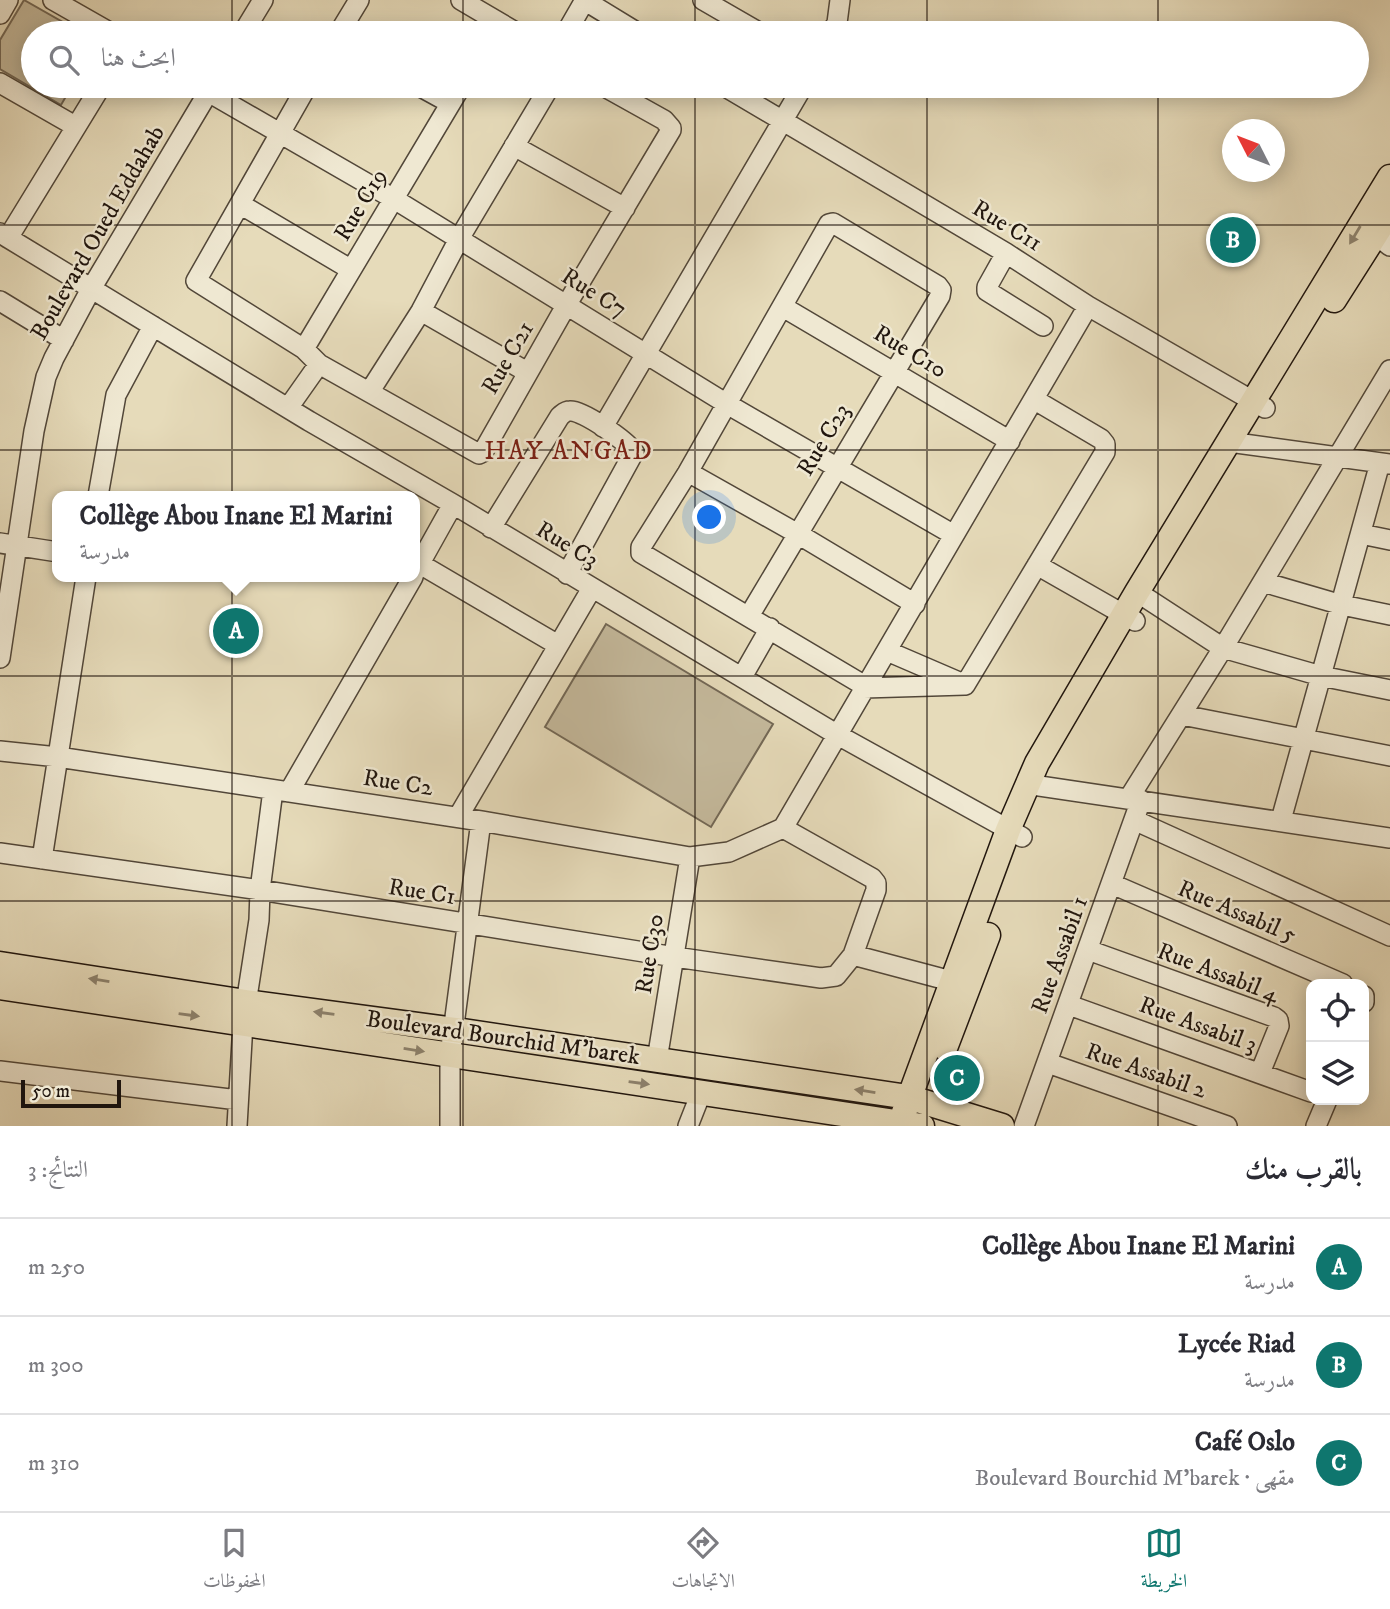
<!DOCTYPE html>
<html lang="ar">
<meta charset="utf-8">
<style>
body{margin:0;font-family:"IM FELL DW Pica",Amiri,serif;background:#f7f7f7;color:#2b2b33;direction:rtl}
.controls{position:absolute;right:21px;bottom:21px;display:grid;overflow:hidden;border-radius:14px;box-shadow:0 4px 18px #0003}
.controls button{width:63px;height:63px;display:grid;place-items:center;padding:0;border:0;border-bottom:2px solid #e1e1e2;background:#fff;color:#2b2b33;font:35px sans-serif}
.compass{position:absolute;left:1222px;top:119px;width:63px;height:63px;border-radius:50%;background:#fff;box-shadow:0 4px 18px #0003;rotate:312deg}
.scale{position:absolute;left:21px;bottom:18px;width:100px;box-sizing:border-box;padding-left:7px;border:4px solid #21160e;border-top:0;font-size:19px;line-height:24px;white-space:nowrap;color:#21160e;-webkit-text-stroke:5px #efe8d2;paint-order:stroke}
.you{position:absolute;left:710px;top:518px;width:24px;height:24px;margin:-18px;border:5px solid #fff;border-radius:50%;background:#1a73e8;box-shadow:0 0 0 10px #1a73e833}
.badge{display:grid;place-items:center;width:46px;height:46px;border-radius:50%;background:#0f766e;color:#fff;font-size:23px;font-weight:700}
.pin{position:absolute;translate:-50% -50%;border:4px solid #fff;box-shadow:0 2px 7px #0006}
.popup{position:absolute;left:52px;top:491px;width:368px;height:91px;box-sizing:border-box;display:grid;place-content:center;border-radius:14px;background:#fff;filter:drop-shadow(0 2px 5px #0005);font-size:23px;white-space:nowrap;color:#7c7c81}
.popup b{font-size:26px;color:#2b2b33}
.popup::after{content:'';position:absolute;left:50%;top:100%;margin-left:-14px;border:14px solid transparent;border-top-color:#fff}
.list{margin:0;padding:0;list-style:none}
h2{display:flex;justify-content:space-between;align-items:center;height:91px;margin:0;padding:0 28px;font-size:30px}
h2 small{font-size:23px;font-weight:400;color:#7c7c81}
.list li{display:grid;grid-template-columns:46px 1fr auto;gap:21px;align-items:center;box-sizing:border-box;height:98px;padding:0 28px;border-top:2px solid #e1e1e2}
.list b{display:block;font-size:26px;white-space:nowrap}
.list p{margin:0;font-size:23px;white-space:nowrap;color:#7c7c81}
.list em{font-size:23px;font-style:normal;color:#7c7c81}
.icon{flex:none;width:38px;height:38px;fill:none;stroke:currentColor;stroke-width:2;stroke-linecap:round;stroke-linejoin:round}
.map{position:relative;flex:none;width:1390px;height:1126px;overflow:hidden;direction:ltr}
.search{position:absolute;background:#fff;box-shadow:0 4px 18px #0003;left:21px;right:21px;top:21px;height:77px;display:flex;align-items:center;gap:18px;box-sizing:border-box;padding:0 24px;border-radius:38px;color:#7c7c81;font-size:26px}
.sheet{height:385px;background:#fff}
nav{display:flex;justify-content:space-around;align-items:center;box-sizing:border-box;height:98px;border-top:2px solid #e1e1e2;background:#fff;font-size:19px;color:#7c7c81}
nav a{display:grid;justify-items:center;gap:4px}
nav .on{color:#0f766e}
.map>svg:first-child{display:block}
.green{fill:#c5ba9d;stroke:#736856;stroke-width:2}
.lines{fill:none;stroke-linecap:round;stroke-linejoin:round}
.minor-casing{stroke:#524739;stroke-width:22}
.major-casing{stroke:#21160e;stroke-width:27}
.minor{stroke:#efe8d2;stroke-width:19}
.major{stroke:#e6dbba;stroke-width:24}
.oneway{fill:#8d826d}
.grid{fill:none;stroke:#21160e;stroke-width:2;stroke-opacity:0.55}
.labels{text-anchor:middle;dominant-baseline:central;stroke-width:5;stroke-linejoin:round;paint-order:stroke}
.street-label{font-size:24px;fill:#21160e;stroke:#efe8d2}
.neighbourhood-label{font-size:26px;letter-spacing:2px;fill:#7a1f14;stroke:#efe8d2}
</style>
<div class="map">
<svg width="1390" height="1126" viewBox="0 0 1390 1126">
<rect width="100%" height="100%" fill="#e6dbba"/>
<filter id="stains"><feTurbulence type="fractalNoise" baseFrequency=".00286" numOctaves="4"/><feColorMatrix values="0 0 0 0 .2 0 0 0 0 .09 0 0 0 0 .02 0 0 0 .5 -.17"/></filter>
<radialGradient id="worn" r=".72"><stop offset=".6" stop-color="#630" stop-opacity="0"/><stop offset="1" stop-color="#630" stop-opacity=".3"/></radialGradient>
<path class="green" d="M24,0L82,33H33V86H72L61,105L0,69V40Z
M606,624L773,724L711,827L545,727Z"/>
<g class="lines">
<defs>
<path id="minor" d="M53,0L111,33
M461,0L517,33
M584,0L638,33
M703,0L760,33
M0,14L8,0
M243,33L263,0
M339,33L359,0
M566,33L585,0
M831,33L837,23L840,0
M0,83L75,126
M198,86L394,199L727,404L954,535
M307,86L196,281L304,349L319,364L479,454L483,452L567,304L671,130V128L664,120L603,86
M419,86L450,103
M724,86L1006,253L1088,306L1265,408
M514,146L625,208
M240,204L350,269
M0,233L309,421L453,504L836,734L1022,837
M1376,235L1390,246
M8,238L101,86
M1006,253L987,287V291L1043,326
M0,301L64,340
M783,307L1010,441
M421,311L527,372
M304,349L461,86
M370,391L421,311L459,239L550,86
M288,408L319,364
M603,427L803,86
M1229,442L1390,464
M688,472L798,534L915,604
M98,496L116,395L153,326
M491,528L560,416C564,413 565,411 570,411C583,410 626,441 634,452L567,574
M1361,534L1390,540
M0,543L58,552
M420,564L558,645
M1037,565L1135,621
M415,572L453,504
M1263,582L1342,605L1390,615
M1137,592L1223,648L1321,676L1390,690
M749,616L940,296L941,290L938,286L833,223L829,224L688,472L641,547V553L865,686
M887,651L959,682
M0,658L34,431L46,377L54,358L91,289L212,86
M742,677L770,628
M965,685L1105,452V444L1101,439L1035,400
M864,688L965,685
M1182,715L1390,756
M0,751L58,757L481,821L690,857L729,852L783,828
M1026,784L1390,838
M289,792L413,577
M1129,798L1223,648L1390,370
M458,817L592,588
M1134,820L1390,936
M1281,820L1380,463
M783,828L1088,306
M0,853L260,890L675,957L821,978L836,976L853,955L876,890V883L872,878L783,828
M42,859L86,577
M1112,884L1343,984
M1088,950L1274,1017L1278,1020L1279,1026L1260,1073
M853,955L966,985
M1364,996V1002
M1069,1005L1311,1092
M657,1060L690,857
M1048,1063L1227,1126
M0,1071L238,1100
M237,1126L243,1023L259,920L260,890L273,790
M450,1126V1055L481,821
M688,1126L701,1093
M1024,1126L1141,800
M1316,1126L1327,1100"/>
<path id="major" d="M1334,300L1390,212
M0,964L246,1002L455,1030L908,1097L1002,1126
M0,987L922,1126
M945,1048L988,935
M899,1126L1008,830L1037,763L1137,592L1390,177"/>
</defs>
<use href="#minor" class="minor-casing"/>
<use href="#major" class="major-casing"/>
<use href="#minor" class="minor"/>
<use href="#major" class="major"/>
</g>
<defs><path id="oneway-solid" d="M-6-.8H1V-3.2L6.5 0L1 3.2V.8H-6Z" transform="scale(1.75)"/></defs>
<g class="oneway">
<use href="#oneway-solid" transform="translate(1355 235) rotate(121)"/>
<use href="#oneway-solid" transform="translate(99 980) rotate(-171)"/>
<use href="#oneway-solid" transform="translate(324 1013) rotate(-172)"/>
<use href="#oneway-solid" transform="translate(189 1015) rotate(8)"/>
<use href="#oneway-solid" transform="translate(414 1050) rotate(9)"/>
<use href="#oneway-solid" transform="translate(639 1083) rotate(8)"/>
<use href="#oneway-solid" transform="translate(865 1091) rotate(-171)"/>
</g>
<path class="grid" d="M232,0V33M463,0V33M695,0V33M927,0V33M1158,0V33M232,86V1126M463,86V1126M695,86V1126M927,86V1126M1158,86V1126M0,225H1390M0,450H1390M0,676H1390M0,901H1390"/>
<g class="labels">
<g class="street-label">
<text transform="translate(361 205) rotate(-59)">Rue C19</text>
<text transform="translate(1007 226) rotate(31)">Rue C11</text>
<text transform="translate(98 233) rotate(-60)">Boulevard Oued Eddahab</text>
<text transform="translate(594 293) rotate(32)">Rue C7</text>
<text transform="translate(910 352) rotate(31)">Rue C10</text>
<text transform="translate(508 358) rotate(-60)">Rue C21</text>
<text transform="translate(824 440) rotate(-59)">Rue C23</text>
<text transform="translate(567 545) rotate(31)">Rue C3</text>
<text transform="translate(398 783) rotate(9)">Rue C2</text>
<text transform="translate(422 892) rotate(9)">Rue C1</text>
<text transform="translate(1237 912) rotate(23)">Rue Assabil 5</text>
<text transform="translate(650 954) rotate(-81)">Rue C30</text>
<text transform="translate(1060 955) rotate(-70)">Rue Assabil 1</text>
<text transform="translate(1218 973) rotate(21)">Rue Assabil 4</text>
<text transform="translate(1198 1025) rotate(20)">Rue Assabil 3</text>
<text transform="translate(503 1038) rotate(8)">Boulevard Bourchid M'barek</text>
<text transform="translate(1146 1071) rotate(19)">Rue Assabil 2</text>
</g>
<g class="neighbourhood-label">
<text x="569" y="451">HAY ANGAD</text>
</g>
</g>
<rect width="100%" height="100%" filter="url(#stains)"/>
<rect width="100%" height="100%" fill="url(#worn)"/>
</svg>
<div class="controls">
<button><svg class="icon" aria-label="locate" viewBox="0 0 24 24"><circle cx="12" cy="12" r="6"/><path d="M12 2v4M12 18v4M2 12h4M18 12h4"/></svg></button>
<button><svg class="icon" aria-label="layers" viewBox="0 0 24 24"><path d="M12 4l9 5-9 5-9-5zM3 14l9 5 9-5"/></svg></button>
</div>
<svg class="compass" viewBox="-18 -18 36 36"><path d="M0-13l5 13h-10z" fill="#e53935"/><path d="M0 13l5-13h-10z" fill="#7c7c81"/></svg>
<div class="scale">50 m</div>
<div class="you"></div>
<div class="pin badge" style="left:236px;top:631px">A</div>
<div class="popup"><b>Collège Abou Inane El Marini</b>مدرسة</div>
<div class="pin badge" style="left:1233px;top:240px">B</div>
<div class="pin badge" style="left:957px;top:1078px">C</div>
<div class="search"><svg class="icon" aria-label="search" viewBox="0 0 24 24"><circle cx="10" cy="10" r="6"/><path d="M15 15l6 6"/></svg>ابحث هنا</div>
</div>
<section class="sheet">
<h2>بالقرب منك<small>النتائج: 3</small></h2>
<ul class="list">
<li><span class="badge">A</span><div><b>Collège Abou Inane El Marini</b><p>مدرسة</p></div><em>250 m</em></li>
<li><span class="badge">B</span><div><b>Lycée Riad</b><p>مدرسة</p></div><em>300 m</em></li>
<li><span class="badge">C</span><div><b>Café Oslo</b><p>مقهى · Boulevard Bourchid M'barek</p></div><em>310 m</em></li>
</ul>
</section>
<nav>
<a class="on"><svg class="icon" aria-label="map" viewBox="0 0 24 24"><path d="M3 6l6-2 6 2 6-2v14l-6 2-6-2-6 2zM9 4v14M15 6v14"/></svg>الخريطة</a>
<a><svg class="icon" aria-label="directions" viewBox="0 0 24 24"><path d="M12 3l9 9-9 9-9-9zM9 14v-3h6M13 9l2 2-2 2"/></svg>الاتجاهات</a>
<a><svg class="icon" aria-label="saved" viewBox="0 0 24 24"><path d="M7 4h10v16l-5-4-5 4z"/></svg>المحفوظات</a>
</nav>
